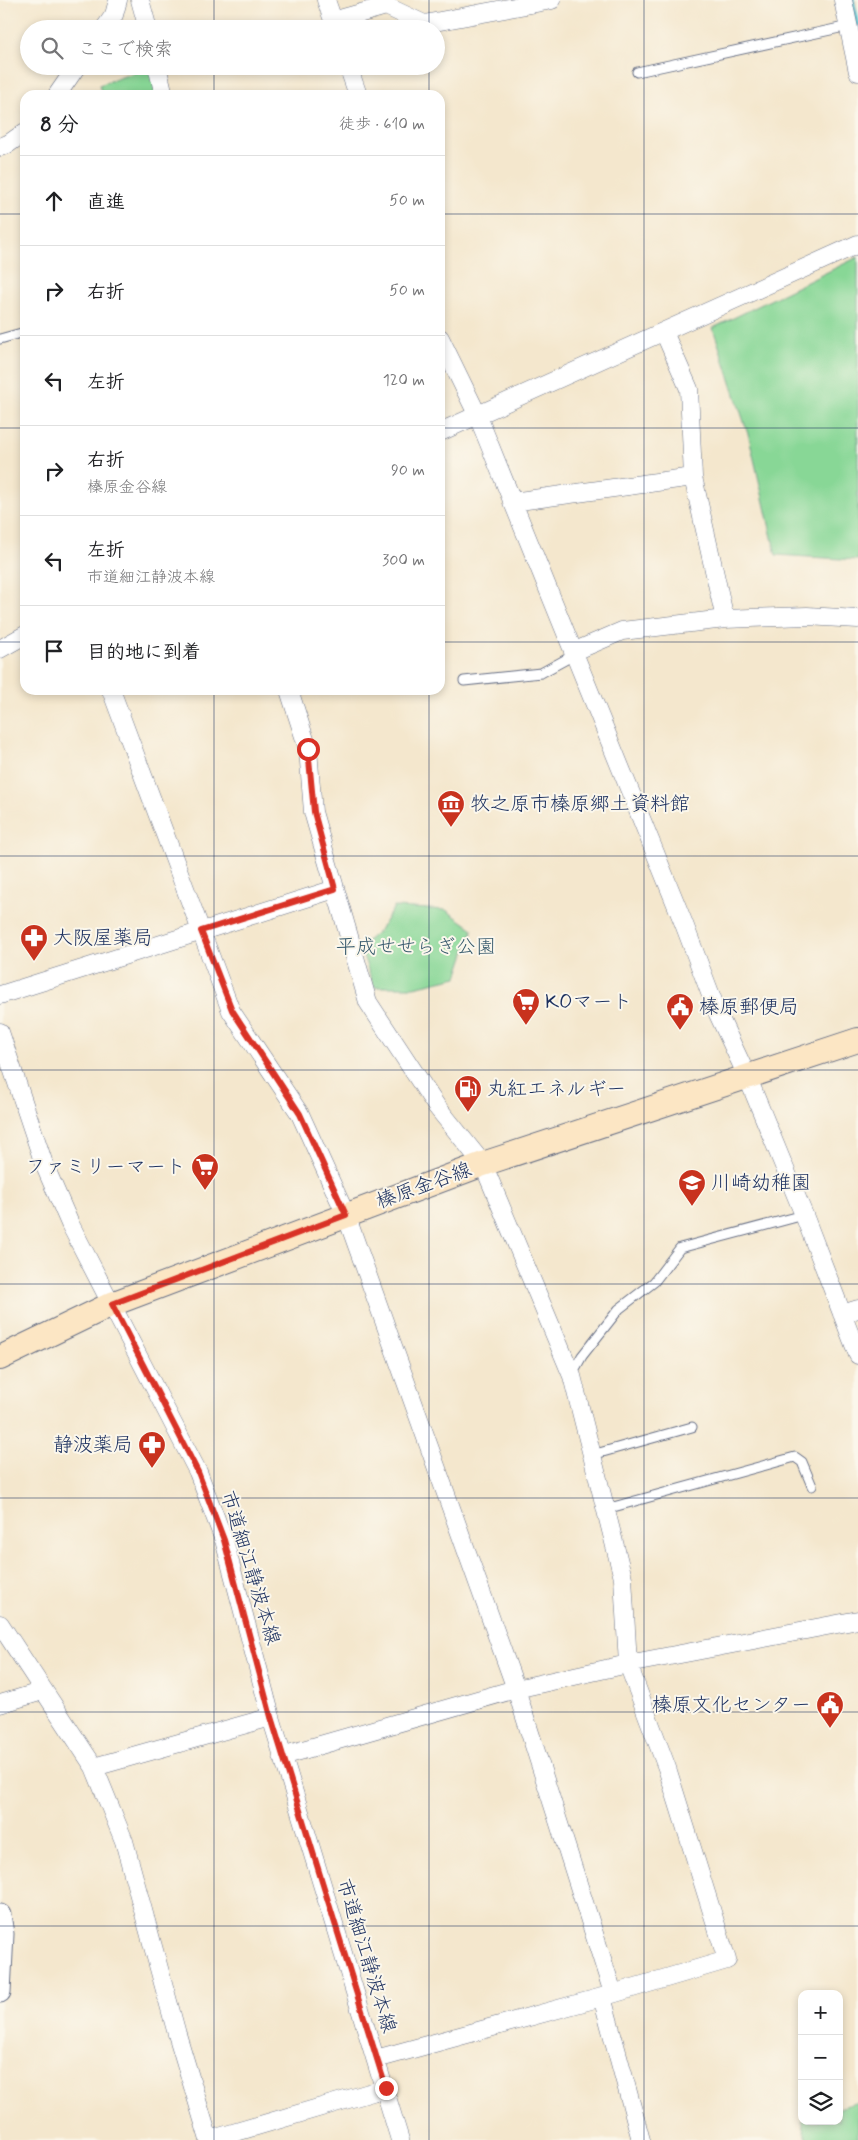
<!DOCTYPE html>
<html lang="ja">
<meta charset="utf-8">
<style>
body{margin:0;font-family:Mynerve,"Klee One",sans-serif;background:#f2f2f2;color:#202124}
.controls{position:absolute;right:15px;bottom:15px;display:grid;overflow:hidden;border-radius:10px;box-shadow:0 2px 8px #0003}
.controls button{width:45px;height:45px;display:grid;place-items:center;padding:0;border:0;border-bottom:1px solid #e0e0e0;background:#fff;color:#202124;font:25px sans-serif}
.stop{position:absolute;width:15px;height:15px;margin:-11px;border:4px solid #d93025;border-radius:50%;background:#fff}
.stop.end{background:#d93025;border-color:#fff;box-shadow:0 1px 5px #0008}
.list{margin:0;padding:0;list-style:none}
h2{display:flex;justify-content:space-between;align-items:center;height:65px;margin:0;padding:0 20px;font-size:21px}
h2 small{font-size:16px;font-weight:400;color:#757577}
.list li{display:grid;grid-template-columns:32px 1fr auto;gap:15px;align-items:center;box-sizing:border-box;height:90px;padding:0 20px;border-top:1px solid #e0e0e0}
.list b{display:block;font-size:19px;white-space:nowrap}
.list p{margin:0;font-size:16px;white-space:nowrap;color:#757577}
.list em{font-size:16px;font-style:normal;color:#757577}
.icon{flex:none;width:28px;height:28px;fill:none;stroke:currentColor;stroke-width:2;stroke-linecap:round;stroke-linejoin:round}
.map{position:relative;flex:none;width:858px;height:2140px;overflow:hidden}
.search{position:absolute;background:#fff;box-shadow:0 2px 8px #0003;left:20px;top:20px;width:425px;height:55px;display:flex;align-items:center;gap:12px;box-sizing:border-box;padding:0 18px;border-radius:28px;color:#757577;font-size:19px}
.panel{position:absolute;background:#fff;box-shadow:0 2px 8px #0003;left:20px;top:90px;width:425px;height:605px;border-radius:15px}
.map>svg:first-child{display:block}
.green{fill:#88d796;stroke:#52837a}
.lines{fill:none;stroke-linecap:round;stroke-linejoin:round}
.stream{stroke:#4fbbcb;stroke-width:5.5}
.service-casing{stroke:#676f85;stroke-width:11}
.minor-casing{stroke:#676f85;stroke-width:19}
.tertiary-casing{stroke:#676f85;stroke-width:23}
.secondary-casing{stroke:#676f85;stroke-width:26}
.service{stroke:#fff;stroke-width:9}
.minor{stroke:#fff;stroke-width:18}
.tertiary{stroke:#fff;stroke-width:21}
.secondary{stroke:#fce6c4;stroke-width:24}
.route{stroke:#d93025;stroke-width:6}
.grid{fill:none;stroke:#1b2f5e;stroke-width:1;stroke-opacity:0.55}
.labels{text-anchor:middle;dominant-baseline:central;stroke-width:4;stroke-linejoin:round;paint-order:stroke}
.poi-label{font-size:20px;fill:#1b2f5e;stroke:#fbf7ec;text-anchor:start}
.park-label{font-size:20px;fill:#36596c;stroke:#fbf7ec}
.street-label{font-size:20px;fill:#1b2f5e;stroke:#fbf7ec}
</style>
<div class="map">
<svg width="858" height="2140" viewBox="0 0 858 2140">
<rect width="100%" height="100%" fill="#fbf7ec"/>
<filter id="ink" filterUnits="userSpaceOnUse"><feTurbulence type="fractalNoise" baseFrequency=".02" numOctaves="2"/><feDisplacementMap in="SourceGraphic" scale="10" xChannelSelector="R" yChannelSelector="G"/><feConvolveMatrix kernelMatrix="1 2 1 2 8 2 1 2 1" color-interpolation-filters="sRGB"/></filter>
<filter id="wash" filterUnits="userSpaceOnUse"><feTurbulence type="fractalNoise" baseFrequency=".0096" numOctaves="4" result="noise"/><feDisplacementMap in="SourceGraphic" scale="20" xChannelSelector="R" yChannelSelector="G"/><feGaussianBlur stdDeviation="1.12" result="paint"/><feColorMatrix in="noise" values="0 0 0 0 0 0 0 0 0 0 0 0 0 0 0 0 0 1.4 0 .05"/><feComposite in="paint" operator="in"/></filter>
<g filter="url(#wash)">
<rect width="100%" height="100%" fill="#f4e7cd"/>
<path class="green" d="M153,66L163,95H102L99,85Z
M858,257V560L776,555L749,437L713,328Z
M394,907L446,910L473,929L457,977L414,987H374L360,947L380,930Z
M858,2102V2140H807L802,2121H839V2108Z"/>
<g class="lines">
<path class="stream" d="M852,0L858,28"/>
</g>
</g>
<g filter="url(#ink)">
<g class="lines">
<defs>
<path id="service" d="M637,72L849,26
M0,339L25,332
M464,681L541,673L574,655
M572,1374L582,1356L619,1309L654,1282L680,1248L804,1215
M592,1455L692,1427
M606,1509L795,1457L802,1462L812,1486"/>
<path id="minor" d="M140,0L148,29
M326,0L336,29
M843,0L858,72
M333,21L386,6L424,24L552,0
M104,29L114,15L118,0
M157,66L164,95
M348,66L358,95
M57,95L77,66
M0,147L8,144L25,132
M664,332L689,389L693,477L725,619
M440,338L477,414L684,924L718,1014L747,1076L804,1215L858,1355
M440,432L858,244
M512,502L693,477
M0,649L25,635
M573,652L622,631L725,619L807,616L858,619
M111,690L231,1011L300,1114L346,1215L516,1689L613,1993
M289,690L308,749L313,812L368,1002L437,1107L483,1164L572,1376L623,1578L628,1664L667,1768L727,1960L602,1997L376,2059
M0,995L335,889
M0,1032L44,1164L70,1224L198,1472L224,1540L271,1717L400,2140
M842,1314L858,1309
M0,1624L94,1767L124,1841L177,2034L209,2140
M0,1704L43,1691
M282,1756L516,1689L628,1664L858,1620
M94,1767L271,1717
M602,1997L641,2140
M209,2140L386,2088"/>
<path id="tertiary" d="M0,1915L3,1934L0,1992"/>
<path id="secondary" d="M0,1358L112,1304L483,1164L858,1040"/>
</defs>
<use href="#service" class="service-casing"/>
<use href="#minor" class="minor-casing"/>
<use href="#tertiary" class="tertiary-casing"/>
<use href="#secondary" class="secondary-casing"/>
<use href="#service" class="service"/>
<use href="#minor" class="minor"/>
<use href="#tertiary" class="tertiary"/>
<use href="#secondary" class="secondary"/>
</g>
</g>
<g class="lines" filter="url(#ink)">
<path class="route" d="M308,749L314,812L335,889L201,931L232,1010L300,1114L346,1215L112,1304L198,1472L224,1540L271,1717L386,2088"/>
</g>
<path class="grid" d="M214,0V29M429,0V29M644,0V2140M214,66V95M429,66V95M0,214H25M440,214H858M0,428H25M440,428H858M0,642H25M440,642H858M214,690V2140M429,690V2140M0,856H858M0,1070H858M0,1284H858M0,1498H858M0,1712H858M0,1926H858"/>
<defs>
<symbol id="museum-pin" viewBox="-11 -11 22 30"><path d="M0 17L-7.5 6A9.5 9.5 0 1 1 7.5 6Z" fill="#c8321e" stroke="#fbf7ec"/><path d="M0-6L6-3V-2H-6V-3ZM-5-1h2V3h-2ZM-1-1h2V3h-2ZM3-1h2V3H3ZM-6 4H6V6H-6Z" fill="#fff"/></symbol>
<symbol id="pharmacy-pin" viewBox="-11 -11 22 30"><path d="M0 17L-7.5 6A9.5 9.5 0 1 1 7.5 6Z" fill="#c8321e" stroke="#fbf7ec"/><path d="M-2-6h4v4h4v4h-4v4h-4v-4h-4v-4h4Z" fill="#fff"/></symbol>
<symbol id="supermarket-pin" viewBox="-11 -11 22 30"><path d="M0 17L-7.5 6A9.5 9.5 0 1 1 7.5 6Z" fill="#c8321e" stroke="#fbf7ec"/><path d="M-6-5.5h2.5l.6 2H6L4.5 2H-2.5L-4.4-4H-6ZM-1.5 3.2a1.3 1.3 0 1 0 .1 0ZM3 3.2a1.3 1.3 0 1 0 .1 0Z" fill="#fff"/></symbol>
<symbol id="civic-pin" viewBox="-11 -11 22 30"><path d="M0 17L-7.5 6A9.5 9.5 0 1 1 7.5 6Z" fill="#c8321e" stroke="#fbf7ec"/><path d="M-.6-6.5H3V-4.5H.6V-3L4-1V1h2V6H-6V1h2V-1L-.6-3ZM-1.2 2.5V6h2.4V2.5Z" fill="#fff"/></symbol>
<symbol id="fuel-pin" viewBox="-11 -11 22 30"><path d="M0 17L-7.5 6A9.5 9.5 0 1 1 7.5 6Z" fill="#c8321e" stroke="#fbf7ec"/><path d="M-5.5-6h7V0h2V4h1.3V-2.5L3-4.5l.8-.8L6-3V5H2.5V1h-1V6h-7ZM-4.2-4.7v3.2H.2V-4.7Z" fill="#fff"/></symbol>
<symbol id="school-pin" viewBox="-11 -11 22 30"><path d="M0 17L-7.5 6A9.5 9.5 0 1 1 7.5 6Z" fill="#c8321e" stroke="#fbf7ec"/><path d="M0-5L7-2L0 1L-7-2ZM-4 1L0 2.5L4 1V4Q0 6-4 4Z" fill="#fff"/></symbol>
</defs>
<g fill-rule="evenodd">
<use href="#museum-pin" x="435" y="788" width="32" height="43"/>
<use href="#pharmacy-pin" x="18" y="922" width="32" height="43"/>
<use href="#supermarket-pin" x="510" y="986" width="32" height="43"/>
<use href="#civic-pin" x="664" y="991" width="32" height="43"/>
<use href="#fuel-pin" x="452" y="1073" width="32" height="43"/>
<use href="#supermarket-pin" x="189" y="1151" width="32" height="43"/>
<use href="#school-pin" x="676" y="1167" width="32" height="43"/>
<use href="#pharmacy-pin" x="136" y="1429" width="32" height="43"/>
<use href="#civic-pin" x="814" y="1689" width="32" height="43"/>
</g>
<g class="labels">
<g class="poi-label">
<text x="470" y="804">牧之原市榛原郷土資料館</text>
<text x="53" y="938">大阪屋薬局</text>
<text x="545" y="1002">KOマート</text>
<text x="699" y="1007">榛原郵便局</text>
<text x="487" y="1089">丸紅エネルギー</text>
<text x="186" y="1167" text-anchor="end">ファミリーマート</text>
<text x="711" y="1183">川崎幼稚園</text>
<text x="133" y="1445" text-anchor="end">静波薬局</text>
<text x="811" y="1705" text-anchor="end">榛原文化センター</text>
</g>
<g class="park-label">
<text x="416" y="947">平成せせらぎ公園</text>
</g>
<g class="street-label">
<text transform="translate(424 1186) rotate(-20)">榛原金谷線</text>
<text transform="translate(250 1568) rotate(73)">市道細江静波本線</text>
<text transform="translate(366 1956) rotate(73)">市道細江静波本線</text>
</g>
</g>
</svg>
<div class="controls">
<button>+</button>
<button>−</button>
<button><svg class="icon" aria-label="layers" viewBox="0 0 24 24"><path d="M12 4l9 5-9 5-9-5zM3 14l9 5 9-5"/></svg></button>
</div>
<div class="stop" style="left:308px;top:749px"></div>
<div class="stop end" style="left:386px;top:2088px"></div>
<div class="search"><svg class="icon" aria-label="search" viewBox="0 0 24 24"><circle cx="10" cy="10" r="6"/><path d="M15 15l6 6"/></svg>ここで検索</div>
<section class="panel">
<h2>8 分<small>徒歩 · 610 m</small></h2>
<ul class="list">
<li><svg class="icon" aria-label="ahead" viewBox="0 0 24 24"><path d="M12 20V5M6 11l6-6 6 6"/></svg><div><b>直進</b></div><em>50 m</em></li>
<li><svg class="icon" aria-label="right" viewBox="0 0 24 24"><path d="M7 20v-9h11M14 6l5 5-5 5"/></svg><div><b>右折</b></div><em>50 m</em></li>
<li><svg class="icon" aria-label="left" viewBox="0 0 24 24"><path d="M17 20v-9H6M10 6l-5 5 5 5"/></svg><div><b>左折</b></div><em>120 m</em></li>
<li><svg class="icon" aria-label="right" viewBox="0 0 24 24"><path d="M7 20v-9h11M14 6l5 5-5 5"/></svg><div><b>右折</b><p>榛原金谷線</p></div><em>90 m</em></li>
<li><svg class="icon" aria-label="left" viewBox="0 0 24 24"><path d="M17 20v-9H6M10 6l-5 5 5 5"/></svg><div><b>左折</b><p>市道細江静波本線</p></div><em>300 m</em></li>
<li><svg class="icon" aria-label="arrive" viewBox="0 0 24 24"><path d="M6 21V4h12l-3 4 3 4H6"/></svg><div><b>目的地に到着</b></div></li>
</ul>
</section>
</div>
